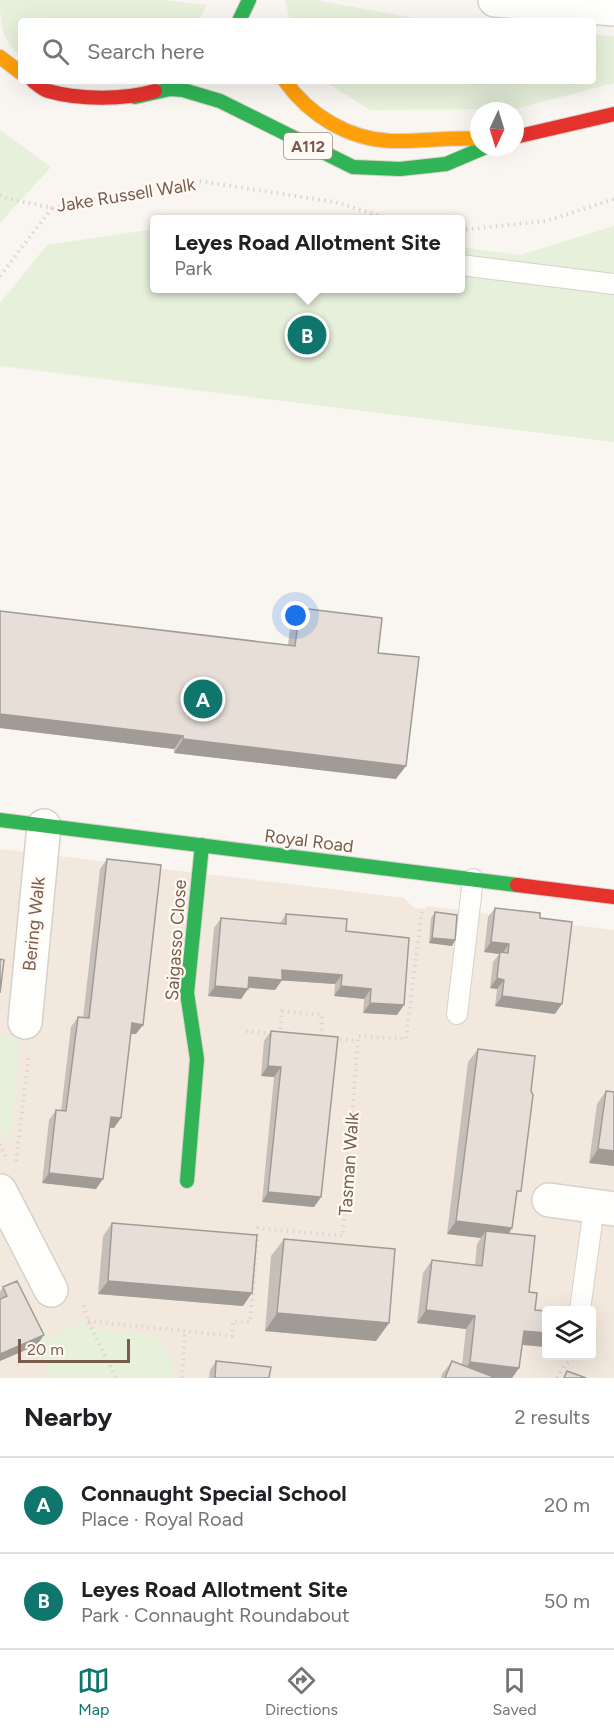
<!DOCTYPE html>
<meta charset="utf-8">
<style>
body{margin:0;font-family:Figtree,sans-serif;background:#f6f6f6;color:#202124}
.controls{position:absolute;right:18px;bottom:18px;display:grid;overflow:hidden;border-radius:6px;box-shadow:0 6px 24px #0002}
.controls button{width:54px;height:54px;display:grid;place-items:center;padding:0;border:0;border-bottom:2px solid #e0e0e0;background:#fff;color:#202124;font:30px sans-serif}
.compass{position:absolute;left:470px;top:102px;width:54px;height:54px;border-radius:50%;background:#fff;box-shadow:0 6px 24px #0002;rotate:184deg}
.scale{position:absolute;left:18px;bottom:15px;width:112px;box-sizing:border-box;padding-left:6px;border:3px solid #7a5c4d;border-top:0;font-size:16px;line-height:21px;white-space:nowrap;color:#7a5c4d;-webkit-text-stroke:4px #fffaf3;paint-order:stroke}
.you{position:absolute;left:296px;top:616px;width:21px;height:21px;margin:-15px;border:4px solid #fff;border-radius:50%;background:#1a73e8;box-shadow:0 0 0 9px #1a73e833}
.badge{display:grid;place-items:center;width:39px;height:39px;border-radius:50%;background:#0f766e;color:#fff;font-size:20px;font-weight:700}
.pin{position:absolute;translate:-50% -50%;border:3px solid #fff;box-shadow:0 2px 6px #0006}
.popup{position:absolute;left:150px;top:215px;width:315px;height:78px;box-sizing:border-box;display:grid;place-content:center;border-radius:6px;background:#fff;filter:drop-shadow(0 2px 4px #0005);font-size:20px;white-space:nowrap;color:#757577}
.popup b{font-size:22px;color:#202124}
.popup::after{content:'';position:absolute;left:50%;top:100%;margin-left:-12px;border:12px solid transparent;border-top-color:#fff}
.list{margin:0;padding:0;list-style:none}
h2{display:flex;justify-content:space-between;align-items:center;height:78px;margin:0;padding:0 24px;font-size:26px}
h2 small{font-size:20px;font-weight:400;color:#757577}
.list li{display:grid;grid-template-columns:39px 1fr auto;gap:18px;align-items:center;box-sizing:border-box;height:96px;padding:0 24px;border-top:2px solid #e0e0e0}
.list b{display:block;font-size:22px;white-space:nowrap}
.list p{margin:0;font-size:20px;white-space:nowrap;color:#757577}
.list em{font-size:20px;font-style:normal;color:#757577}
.icon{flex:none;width:33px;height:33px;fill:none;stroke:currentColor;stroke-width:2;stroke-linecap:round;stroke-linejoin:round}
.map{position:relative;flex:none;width:614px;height:1378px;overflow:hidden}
.search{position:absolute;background:#fff;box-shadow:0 6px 24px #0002;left:18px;right:18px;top:18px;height:66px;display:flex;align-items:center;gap:15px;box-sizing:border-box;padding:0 21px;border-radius:6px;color:#757577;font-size:22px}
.sheet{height:270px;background:#fff}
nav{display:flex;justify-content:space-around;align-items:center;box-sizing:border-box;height:84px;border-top:2px solid #e0e0e0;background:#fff;font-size:16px;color:#757577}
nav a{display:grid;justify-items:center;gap:3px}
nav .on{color:#0f766e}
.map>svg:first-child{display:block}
.residential{fill:#f2e8de;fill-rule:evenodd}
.green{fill:#e7f0db}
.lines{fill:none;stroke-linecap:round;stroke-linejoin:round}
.lane-casing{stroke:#d7d1cb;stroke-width:22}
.street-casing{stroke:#d7d1cb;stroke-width:36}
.fast-casing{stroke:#d9d2cb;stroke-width:16}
.slow-casing{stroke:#d9d2cb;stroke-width:16}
.jam-casing{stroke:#d9d2cb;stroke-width:16}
.path{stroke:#dcd5d0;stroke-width:4;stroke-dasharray:1.5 4.5;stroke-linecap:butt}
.lane{stroke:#fefefd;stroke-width:20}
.street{stroke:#fefefd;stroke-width:33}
.fast{stroke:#30b455;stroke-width:14}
.slow{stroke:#ff9f0a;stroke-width:14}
.jam{stroke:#e5322d;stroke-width:14}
.wall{fill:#c6bfb9}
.shaded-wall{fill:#a19b96}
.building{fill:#e6ded7;stroke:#a19b96;stroke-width:1.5}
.labels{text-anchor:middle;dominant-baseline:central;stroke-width:4.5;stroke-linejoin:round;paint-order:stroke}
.shield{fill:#fffaf3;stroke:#a28b7f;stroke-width:1.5}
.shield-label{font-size:16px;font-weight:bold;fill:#7a5c4d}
.street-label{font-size:18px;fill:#7a5c4d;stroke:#fffaf3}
</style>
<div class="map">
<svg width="614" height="1378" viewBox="0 0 614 1378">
<rect width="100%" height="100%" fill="#f9f5f0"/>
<path class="residential" d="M0,849L404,898L414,908L426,909L427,906L614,930V1378H0ZM546,1310H592V1356H546Z"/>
<path class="green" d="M0,0H164L207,5L198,21H21V57C2,40 0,25 0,0Z
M285,0H315L431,21H290Z
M593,35L614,36V83L515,109L370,110L324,81H593Z
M0,130L51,167L0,223Z
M614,226V442L0,366V303L47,245L154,229V288H460V247L520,255Z
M0,1036L20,1038L10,1146L0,1127Z
M22,1288L49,1339L84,1321L88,1328L160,1336L174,1369L173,1378H52L11,1291Z"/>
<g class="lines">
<defs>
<path id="lane" d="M460,265L614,284
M457,1014L473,879
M580,1310L594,1207"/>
<path id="street" d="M495,0L614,9
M25,1022L44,826
M0,1191L51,1290
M549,1200L614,1209"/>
<path id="fast" d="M239,21L249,0
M135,97L170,89L183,90L220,101L353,167L400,169L446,164L486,147
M0,820L517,885
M187,1181L197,1059L187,993L202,845"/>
<path id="slow" d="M0,57L21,73
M285,81C309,115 348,139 391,141C420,142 449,137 479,139"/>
<path id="jam" d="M33,81C38,85 43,90 48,91C80,100 124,100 155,91
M515,137L614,114
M517,885L614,897"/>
</defs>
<use href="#lane" class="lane-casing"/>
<use href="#street" class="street-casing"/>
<use href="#fast" class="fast-casing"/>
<use href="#slow" class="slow-casing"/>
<use href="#jam" class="jam-casing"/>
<path class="path" d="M0,195L6,198L52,208L198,181L335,202L394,220
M460,230L546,221L614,199
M0,276L52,208
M246,1031L273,1034
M280,1035L282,1011L322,1015L321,1039
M334,1039L358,1041
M0,1144L6,1157
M16,1161L29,1055
M84,1305L88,1321L116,1378
M88,1321L232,1336L233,1321L250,1322L258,1228L343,1236L358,1036L406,1039L422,909
M182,1378L185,1332
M557,1378L565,1365L575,1356"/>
<use href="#lane" class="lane"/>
<use href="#street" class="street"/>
<use href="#fast" class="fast"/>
<use href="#slow" class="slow"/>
<use href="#jam" class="jam"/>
</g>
<path class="wall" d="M300,608L378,653L396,779L174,753V749L0,728V611L288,645L291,621Z
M107,859L136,1034H131L114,1128L109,1127L96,1189L42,1183L49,1120L56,1110L61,1111L71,1027L78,1017L83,1018L100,869Z
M495,908L540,918L555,1014L495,1006L497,989L490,988L493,962L499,954L484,952L488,917Z
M435,912L455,940L452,946L429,943L431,918Z
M286,914L346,931L397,1015L363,1013L364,999L334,996L335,984L282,980L275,990L248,988L241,999L208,996L214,928L221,918L280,923Z
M271,1031L321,1197L314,1207L262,1202L274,1077L261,1076L264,1041Z
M478,1049L516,1198L512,1228L509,1234L535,1310L546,1347L522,1345L519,1368L512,1378H441L442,1374L452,1361L462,1365L466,1329L417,1323L423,1273L432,1260L475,1265L477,1244L481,1238L447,1234L468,1062Z
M606,1091L614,1092V1166L589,1163L597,1104Z
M112,1223L243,1306L98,1294L103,1236Z
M284,1239L389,1323L376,1341L265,1331L271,1256Z
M3,1287L37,1345L0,1361V1292Z
M216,1361L269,1378H209L210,1370Z"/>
<path class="shaded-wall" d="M0,714L183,736L174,749L0,728Z
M183,739L406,766L396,779L174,753Z
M432,938L455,940L452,946L429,943Z
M491,942L509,944L502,954L500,952L499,954L484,952Z
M282,970L342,975L335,984L275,980Z
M249,977L282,980L275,990L243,987Z
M497,978L504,980L497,989L490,988Z
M215,986L248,989L241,999L208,996Z
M341,986L371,989L364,999L334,996Z
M502,996L562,1004L555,1014L495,1006Z
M370,1003L404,1005L397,1015L363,1013Z
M132,1023L143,1025L136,1034L125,1033Z
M268,1066L281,1067L274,1077L261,1076Z
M111,1117L121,1118L114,1128L104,1127Z
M598,1149L614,1151V1166L589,1163Z
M49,1173L103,1179L96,1189L42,1183Z
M268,1192L321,1197L314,1207L262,1202Z
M456,1221L512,1228L503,1241L486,1231L481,1238L447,1234Z
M108,1281L252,1293L243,1306L98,1294Z
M426,1310L475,1316L466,1329L417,1323Z
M277,1313L389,1323L376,1341L265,1331Z
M524,1331L546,1333V1347L514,1344Z
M44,1335L37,1345L0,1361V1354Z
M470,1362L519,1368L512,1378H487L461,1375Z"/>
<path class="building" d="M300,608L382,618L378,653L419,657L406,766L183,739V736L0,714V611L295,646Z
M107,859L161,865L143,1025L132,1023L121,1118L111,1117L103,1179L49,1173L56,1110L66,1111L78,1017L89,1018Z
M495,908L540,913V918L572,922L562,1004L502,996L504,980L497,978L498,968L500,952L508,953L509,944L491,942Z
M435,912L457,915L455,940L432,938Z
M286,914L347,919L346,931L409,938L404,1005L370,1003L371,989L341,986L342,975L282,970V980L249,977L248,989L215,986L221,918L286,924Z
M0,959L4,960L0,993Z
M271,1031L338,1037L321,1197L268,1192L281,1067L268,1066Z
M478,1049L535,1056L531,1091L533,1095L521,1191H517L512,1228L456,1221Z
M606,1091L614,1092V1151L598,1149Z
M112,1223L257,1235L252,1293L108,1281Z
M486,1231L535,1236L529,1292L537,1293L535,1310L546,1311V1333L524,1331L519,1368L470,1362L475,1316L426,1310L432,1260L482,1266Z
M284,1239L395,1249L389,1323L277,1313Z
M17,1281L44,1335L0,1354V1299L7,1296L3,1287Z
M216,1361L271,1367L269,1378H215Z
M452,1361L496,1378H445Z
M567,1371L586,1378H564Z"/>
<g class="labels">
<rect class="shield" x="284" y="133" width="48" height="26" rx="4.5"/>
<g class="shield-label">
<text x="308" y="146">A112</text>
</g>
<g class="street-label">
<text transform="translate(126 195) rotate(-9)">Jake Russell Walk</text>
<text transform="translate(309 841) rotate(7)">Royal Road</text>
<text transform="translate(34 924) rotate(-84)">Bering Walk</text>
<text transform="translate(176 940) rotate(-86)">Saigasso Close</text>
<text transform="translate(349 1164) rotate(-86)">Tasman Walk</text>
</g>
</g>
</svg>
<div class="controls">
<button><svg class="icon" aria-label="layers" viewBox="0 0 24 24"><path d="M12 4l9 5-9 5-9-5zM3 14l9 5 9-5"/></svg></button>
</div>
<svg class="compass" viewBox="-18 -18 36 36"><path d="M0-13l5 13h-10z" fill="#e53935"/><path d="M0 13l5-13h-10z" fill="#757577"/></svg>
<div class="scale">20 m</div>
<div class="you"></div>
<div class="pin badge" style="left:203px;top:699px">A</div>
<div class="pin badge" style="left:307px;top:335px">B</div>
<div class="popup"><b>Leyes Road Allotment Site</b>Park</div>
<div class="search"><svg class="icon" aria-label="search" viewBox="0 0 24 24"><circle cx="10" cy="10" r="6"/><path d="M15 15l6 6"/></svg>Search here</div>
</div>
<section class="sheet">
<h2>Nearby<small>2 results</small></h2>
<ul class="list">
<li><span class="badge">A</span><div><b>Connaught Special School</b><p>Place · Royal Road</p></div><em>20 m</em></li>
<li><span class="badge">B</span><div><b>Leyes Road Allotment Site</b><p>Park · Connaught Roundabout</p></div><em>50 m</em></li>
</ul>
</section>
<nav>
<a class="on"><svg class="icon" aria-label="map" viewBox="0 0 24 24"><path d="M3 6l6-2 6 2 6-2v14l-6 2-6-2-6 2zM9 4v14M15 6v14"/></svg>Map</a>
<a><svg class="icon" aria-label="directions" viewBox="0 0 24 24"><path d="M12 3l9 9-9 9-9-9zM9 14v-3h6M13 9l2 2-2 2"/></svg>Directions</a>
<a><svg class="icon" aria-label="saved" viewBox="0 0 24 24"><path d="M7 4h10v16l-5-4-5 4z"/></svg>Saved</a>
</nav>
